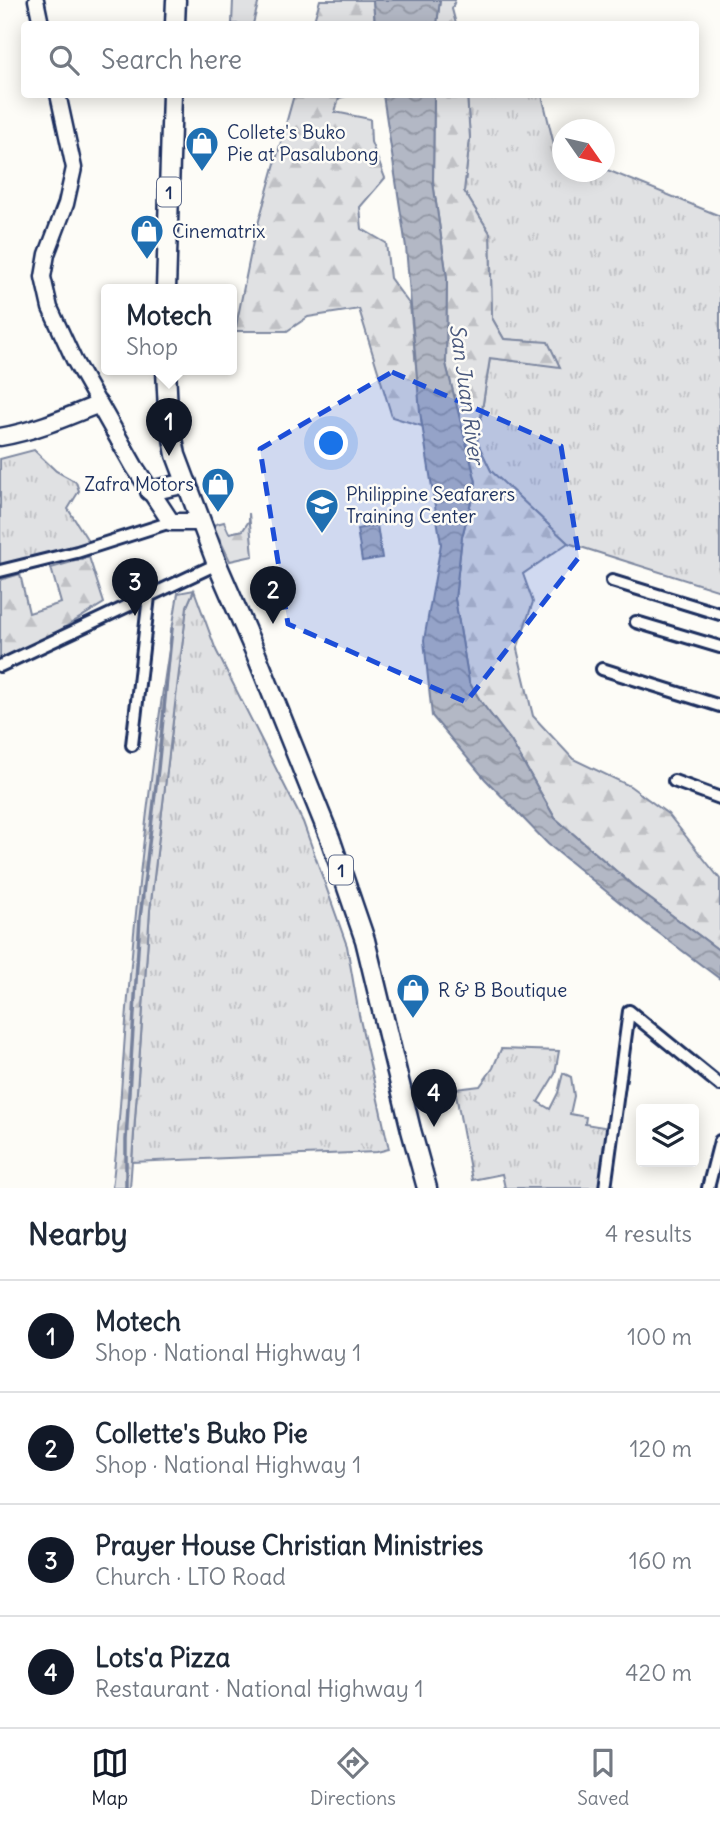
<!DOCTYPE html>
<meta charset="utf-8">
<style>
body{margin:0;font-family:Delius,sans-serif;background:#f2f2f3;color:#1f2937}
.controls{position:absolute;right:21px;bottom:21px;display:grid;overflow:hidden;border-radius:7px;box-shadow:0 4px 18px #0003}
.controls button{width:63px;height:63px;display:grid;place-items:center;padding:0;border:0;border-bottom:2px solid #e0e1e3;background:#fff;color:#1f2937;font:35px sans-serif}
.compass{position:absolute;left:552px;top:119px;width:63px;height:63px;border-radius:50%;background:#fff;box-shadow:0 4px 18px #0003;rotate:124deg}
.you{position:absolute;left:332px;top:444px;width:24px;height:24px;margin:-18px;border:5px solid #fff;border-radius:50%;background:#1a73e8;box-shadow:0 0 0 10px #1a73e833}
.badge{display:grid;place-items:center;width:46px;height:46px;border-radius:50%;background:#111827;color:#fff;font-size:23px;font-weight:700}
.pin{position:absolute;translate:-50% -58px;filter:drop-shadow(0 2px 4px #0008)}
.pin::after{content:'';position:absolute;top:37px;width:24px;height:21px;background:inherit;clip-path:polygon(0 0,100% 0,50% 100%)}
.popup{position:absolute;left:101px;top:284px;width:136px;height:91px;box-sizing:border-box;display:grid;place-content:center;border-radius:7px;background:#fff;filter:drop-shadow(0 2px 5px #0005);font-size:23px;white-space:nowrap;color:#747a83}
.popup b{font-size:26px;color:#1f2937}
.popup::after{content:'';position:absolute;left:50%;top:100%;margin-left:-14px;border:14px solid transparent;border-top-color:#fff}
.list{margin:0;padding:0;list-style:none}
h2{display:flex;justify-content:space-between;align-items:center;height:91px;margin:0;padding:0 28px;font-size:30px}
h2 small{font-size:23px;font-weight:400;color:#747a83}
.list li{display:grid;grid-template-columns:46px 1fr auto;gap:21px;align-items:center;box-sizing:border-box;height:112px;padding:0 28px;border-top:2px solid #e0e1e3}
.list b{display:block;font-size:26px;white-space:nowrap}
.list p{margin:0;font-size:23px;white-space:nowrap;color:#747a83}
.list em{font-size:23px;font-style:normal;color:#747a83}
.icon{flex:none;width:38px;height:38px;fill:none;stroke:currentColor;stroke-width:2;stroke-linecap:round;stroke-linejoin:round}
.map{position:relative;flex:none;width:720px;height:1188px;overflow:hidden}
.search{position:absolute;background:#fff;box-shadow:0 4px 18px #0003;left:21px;right:21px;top:21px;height:77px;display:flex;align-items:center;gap:18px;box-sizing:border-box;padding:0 24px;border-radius:7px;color:#747a83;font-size:26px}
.sheet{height:539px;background:#fff}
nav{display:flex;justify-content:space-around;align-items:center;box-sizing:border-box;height:98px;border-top:2px solid #e0e1e3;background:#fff;font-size:19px;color:#747a83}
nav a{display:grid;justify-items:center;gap:4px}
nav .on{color:#111827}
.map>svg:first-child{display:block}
.grass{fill:url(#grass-tufts);stroke:#7e88a0;stroke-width:2}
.forest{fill:url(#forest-firs);stroke:#7e88a0;stroke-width:2}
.water{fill:url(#water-waves);stroke:#76819c;stroke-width:2}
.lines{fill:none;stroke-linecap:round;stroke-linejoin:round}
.stream{stroke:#76819c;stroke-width:3.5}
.minor-casing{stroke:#1b2f5e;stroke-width:16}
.tertiary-casing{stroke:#1b2f5e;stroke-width:19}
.secondary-casing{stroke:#1b2f5e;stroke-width:21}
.trunk-casing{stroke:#1b2f5e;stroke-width:23}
.minor{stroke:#fdfcf7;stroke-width:10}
.tertiary{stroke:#fdfcf7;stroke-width:14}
.secondary{stroke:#fdfcf7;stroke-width:16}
.trunk{stroke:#fdfcf7;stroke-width:18}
.marked{fill:#1d4ed8;fill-opacity:0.2;stroke:#1d4ed8;stroke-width:5;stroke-dasharray:14 9;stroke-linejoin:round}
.labels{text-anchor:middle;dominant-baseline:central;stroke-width:5;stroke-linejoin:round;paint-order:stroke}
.shield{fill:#fdfcf7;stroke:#5f6c8c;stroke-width:2}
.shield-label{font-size:18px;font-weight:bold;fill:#1b2f5e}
.poi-label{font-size:19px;fill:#1b2f5e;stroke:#fdfcf7;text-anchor:start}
.water-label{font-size:21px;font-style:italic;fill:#49587d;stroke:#fdfcf7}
</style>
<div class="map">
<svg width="720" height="1188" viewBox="0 0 720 1188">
<defs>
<pattern id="grass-tufts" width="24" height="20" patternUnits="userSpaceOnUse" patternTransform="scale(1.75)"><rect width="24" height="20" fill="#e0e1e3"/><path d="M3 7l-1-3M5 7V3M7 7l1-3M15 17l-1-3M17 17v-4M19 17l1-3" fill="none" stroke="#c0c1c5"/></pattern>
<pattern id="forest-firs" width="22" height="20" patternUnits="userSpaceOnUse" patternTransform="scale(1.75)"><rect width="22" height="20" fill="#e0e1e3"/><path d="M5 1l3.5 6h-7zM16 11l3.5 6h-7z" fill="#c0c1c5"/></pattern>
<pattern id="water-waves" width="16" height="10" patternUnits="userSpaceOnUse" patternTransform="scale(1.75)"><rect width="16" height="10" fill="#b3b8c5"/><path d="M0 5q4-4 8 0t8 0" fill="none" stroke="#9196a3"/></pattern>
</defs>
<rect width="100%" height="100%" fill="#fdfcf7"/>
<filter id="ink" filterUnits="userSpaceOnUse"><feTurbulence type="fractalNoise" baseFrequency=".0143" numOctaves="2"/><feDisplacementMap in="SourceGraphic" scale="14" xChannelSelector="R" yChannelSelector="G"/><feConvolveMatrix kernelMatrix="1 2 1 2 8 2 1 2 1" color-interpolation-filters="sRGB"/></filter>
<g filter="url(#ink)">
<path class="grass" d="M233,0H259L253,24H232Z
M467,95H542L555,149L562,152V172H604L605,169L720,216V591L568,543L491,471L477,442L490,358L559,366L548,343L504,339L492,318L490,233L464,191L470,138Z
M34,450L56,471L76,482L79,491L68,509L89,542L16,576L0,580V459Z
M194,590L216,650L303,822L347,946L359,1015L389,1149L377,1152L132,1162L150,910L187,606Z
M501,1049L559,1051L555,1074L538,1102L550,1109L558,1093L563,1073L571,1077L574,1096L570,1114L586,1117L585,1124L610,1128L601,1188H505L502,1174L472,1180L455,1089L480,1086L493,1068Z"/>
<path class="forest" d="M320,0H373L375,24H313Z
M440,0H455L452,9L456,24H437Z
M294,95H350L339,98L335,112L370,119L371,142L385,178L360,207L362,229L386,243L390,278L410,305L422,426L392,417L359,309L308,317L287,331H235L253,242Z
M434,95H467L470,138L464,191L490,233L492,318L504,339L548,342L560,367L490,358L477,442L491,471L568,543L523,574L533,602L517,649L533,716L573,759L630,786L668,814L720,879V951L638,890L555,818L511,741L481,702L469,682L455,599L462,537L476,482L446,364L447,278L433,182Z
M249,513L253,556L230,561L213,525L224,522L229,533L243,530L249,521Z
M89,557L104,603L47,638L0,659V580L20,574L29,613L61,603L51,568Z
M194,590L187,606L150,910L130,1188H112C120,1128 122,1069 127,1009C139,869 155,731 178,593Z"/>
<path class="water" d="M373,0H440L437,24H375Z
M383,95H434L433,182L447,278L446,364L476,482L462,537L455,599L469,682L481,702L511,741L555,818L638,890L720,951V979L644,922L548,844L485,779L432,716L424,640L441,544L420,412L406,247Z
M377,525L382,558L362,561L357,529Z"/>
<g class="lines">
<path class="stream" d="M126,1188V1140L140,918L158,769L172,628"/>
<defs>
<path id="minor" d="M0,571L77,552L171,522
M612,581L720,614
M636,622L720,647
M0,666L217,564
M602,669L720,706
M132,745L149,596
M674,781L720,798
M629,1011L720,1085
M605,1188L629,1011
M708,1188L720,1141"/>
<path id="tertiary" d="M36,0L41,24
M58,94L74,168L66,204L47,254L43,277L50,308L74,360L99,404"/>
<path id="secondary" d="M0,437C35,431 67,417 99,404L134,466L171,522H201"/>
<path id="trunk" d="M175,24L176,0
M166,290L172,94
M166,370L168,410L176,455L217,564L256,654L330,838L365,940L411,1130L427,1188
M150,491L187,483"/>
</defs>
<use href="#minor" class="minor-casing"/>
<use href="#tertiary" class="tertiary-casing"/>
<use href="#secondary" class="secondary-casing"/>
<use href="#trunk" class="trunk-casing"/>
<use href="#minor" class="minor"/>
<use href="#tertiary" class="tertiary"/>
<use href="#secondary" class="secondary"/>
<use href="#trunk" class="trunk"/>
</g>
</g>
<path class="marked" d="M392,372L561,446L579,557L466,702L288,624L260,449Z"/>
<defs>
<symbol id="shop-pin" viewBox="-11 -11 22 30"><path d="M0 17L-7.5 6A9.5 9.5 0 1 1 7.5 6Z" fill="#1f6fb2" stroke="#fdfcf7"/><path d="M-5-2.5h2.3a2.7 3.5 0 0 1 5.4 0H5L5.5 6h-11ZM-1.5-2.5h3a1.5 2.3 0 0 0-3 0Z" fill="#fff"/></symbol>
<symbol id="university-pin" viewBox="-11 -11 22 30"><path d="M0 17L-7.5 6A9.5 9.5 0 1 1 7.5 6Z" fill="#1f6fb2" stroke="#fdfcf7"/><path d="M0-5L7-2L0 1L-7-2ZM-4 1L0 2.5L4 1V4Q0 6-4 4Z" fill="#fff"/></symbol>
</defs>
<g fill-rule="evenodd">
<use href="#shop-pin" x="183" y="124" width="38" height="52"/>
<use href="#shop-pin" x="128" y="212" width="38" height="52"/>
<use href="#shop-pin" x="199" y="465" width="38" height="52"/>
<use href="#university-pin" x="303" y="486" width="38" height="52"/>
<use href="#shop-pin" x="394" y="971" width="38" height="52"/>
</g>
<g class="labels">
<g class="shield">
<rect x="157" y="177.5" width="24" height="29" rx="5"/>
<rect x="329" y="855.5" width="24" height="29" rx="5"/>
</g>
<g class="shield-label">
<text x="169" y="192">1</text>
<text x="341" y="870">1</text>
</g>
<g class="poi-label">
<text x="227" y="132">Collete's Buko<tspan x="227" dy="22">Pie at Pasalubong</tspan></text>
<text x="172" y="231">Cinematrix</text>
<text x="194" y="484" text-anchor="end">Zafra Motors</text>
<text x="346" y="494">Philippine Seafarers<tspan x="346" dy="22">Training Center</tspan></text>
<text x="438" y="990">R &amp; B Boutique</text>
</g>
<g class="water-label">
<text transform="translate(467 394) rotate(82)">San Juan River</text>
</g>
</g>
</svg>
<div class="controls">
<button><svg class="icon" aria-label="layers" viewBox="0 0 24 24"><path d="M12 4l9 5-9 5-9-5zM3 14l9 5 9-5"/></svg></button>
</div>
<svg class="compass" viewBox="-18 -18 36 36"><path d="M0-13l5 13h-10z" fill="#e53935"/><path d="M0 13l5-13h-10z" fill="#747a83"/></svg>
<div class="you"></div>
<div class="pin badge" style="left:169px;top:456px">1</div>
<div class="popup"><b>Motech</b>Shop</div>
<div class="pin badge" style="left:273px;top:624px">2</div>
<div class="pin badge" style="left:135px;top:616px">3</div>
<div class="pin badge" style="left:434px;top:1127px">4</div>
<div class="search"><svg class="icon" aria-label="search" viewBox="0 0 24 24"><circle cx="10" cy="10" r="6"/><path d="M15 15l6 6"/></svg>Search here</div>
</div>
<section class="sheet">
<h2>Nearby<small>4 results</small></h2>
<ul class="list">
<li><span class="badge">1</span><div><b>Motech</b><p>Shop · National Highway 1</p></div><em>100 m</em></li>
<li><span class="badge">2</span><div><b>Collette's Buko Pie</b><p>Shop · National Highway 1</p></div><em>120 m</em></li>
<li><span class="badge">3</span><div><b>Prayer House Christian Ministries</b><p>Church · LTO Road</p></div><em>160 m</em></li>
<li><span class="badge">4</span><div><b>Lots'a Pizza</b><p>Restaurant · National Highway 1</p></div><em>420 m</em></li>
</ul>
</section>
<nav>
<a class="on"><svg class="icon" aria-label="map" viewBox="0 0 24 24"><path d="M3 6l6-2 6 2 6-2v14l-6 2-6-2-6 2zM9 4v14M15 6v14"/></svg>Map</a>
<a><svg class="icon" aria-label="directions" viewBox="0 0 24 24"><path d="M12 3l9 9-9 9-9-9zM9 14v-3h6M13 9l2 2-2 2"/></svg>Directions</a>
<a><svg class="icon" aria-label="saved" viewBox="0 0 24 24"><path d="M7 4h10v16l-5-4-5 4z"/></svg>Saved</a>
</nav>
